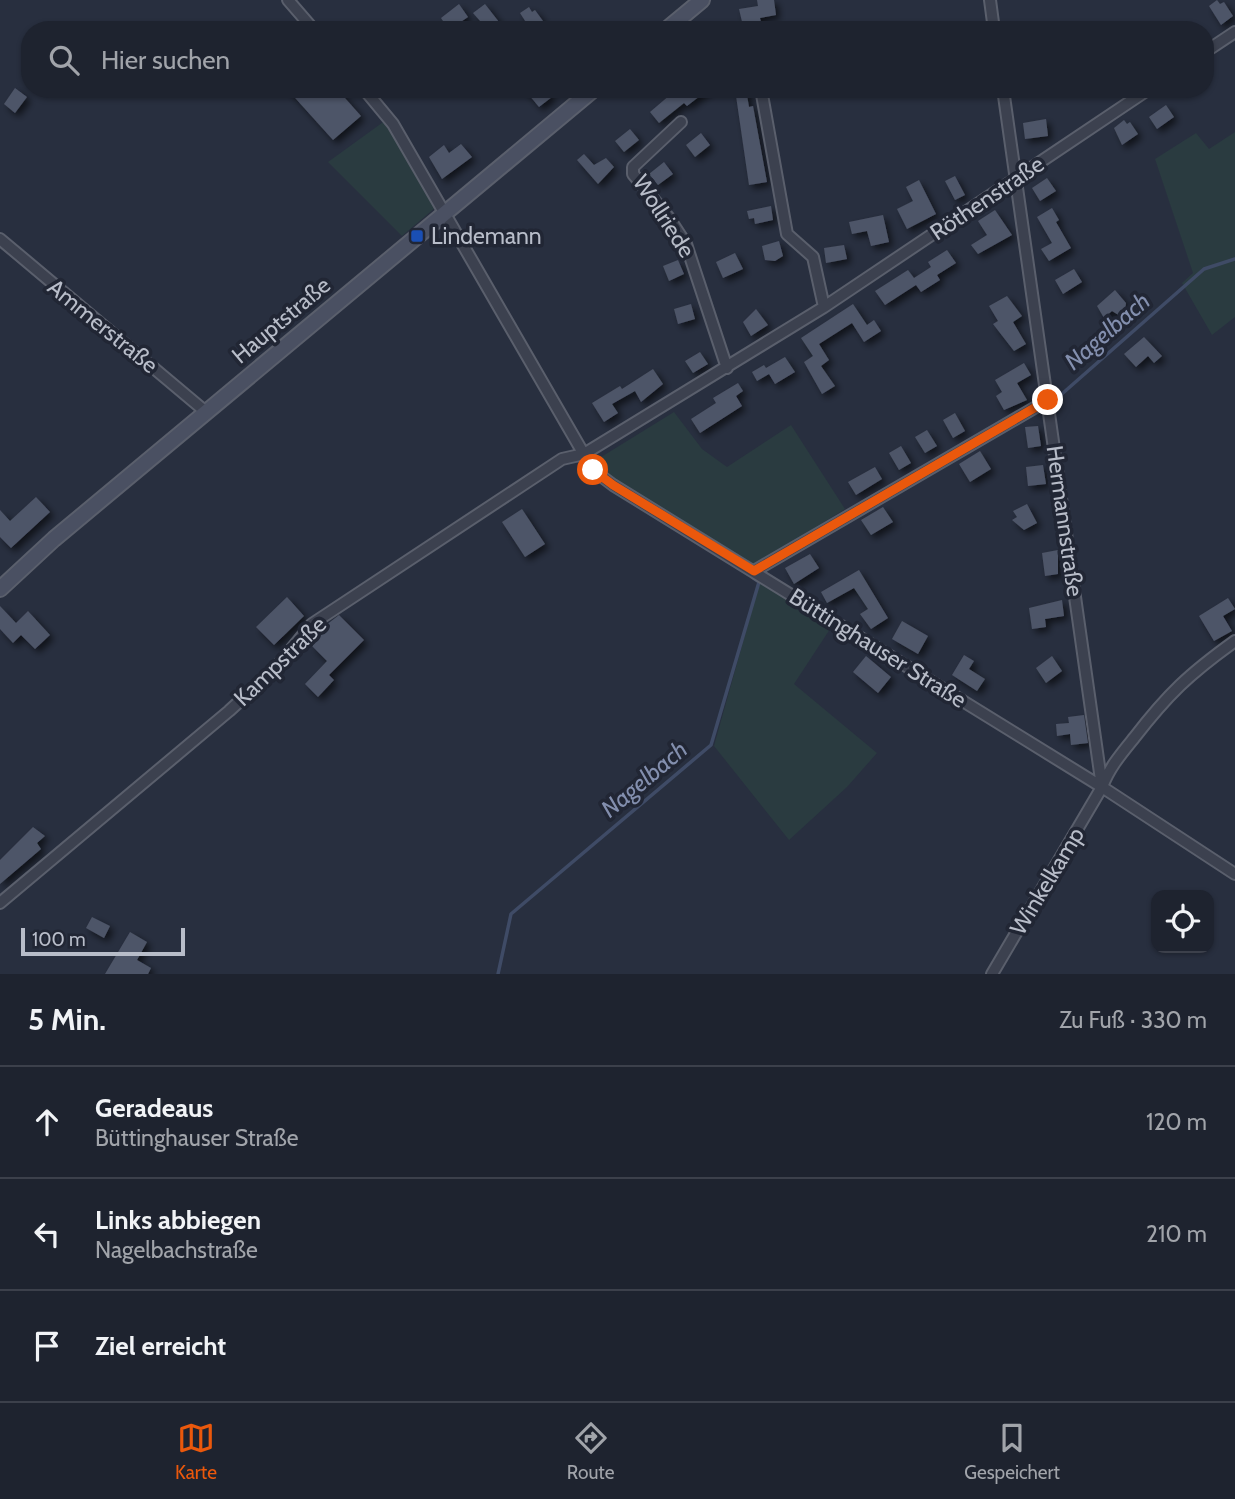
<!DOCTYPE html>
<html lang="de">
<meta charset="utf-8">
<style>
body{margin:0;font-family:Cabin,sans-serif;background:#262b37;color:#f1f3f6}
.controls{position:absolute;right:21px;bottom:21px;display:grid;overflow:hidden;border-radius:14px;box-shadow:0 2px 5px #0004}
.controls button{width:63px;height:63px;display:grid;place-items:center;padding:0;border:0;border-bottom:2px solid #3c404b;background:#1e232f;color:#f1f3f6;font:35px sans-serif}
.scale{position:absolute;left:21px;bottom:18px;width:164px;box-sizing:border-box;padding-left:7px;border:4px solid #b8bdc9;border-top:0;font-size:19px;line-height:24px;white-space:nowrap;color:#b8bdc9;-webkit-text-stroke:5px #212634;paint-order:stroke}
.stop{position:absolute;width:21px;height:21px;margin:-16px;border:5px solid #ea580c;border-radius:50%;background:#fff}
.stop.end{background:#ea580c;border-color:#fff;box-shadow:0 2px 7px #0008}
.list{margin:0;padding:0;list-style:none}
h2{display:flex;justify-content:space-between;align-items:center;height:91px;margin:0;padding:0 28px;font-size:30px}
h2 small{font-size:23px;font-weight:400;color:#a1a4aa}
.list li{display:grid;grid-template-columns:46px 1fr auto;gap:21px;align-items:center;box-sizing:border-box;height:112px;padding:0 28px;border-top:2px solid #3c404b}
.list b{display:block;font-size:26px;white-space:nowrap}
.list p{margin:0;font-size:23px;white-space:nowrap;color:#a1a4aa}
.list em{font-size:23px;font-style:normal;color:#a1a4aa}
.icon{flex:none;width:38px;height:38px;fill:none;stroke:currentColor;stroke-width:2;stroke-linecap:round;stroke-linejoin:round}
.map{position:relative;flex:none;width:1235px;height:974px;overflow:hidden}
.search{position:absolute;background:#1e232f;box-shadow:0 2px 5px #0004;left:21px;right:21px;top:21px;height:77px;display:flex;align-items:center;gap:18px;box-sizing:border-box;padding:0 24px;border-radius:28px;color:#a1a4aa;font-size:26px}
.sheet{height:427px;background:#1e232f}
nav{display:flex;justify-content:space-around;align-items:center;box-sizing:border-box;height:98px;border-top:2px solid #3c404b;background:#1e232f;font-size:19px;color:#a1a4aa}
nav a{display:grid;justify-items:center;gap:4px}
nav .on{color:#ea580c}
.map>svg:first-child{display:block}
.green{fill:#2a3b40}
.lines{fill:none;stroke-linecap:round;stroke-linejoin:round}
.stream{stroke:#3f4b66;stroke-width:3.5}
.building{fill:#4e5567;filter:url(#shadow)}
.street-casing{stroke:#5a5f6c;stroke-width:14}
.secondary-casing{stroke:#5a5f6c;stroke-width:18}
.street{stroke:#3c414f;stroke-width:10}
.secondary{stroke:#4a5062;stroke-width:14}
.route{stroke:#ea580c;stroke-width:9}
.transit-dot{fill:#1a4fb4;stroke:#212634;stroke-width:2.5}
.labels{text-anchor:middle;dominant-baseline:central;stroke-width:7;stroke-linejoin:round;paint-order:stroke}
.street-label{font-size:23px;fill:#b8bdc9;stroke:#212634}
.poi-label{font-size:23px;fill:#b8bdc9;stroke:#212634;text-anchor:start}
.water-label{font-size:24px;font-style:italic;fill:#838fae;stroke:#212634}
</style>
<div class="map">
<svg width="1235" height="974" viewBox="0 0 1235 974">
<defs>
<filter id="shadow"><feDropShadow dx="4" dy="4" stdDeviation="3.5" flood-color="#0009"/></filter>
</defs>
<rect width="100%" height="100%" fill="#282f3f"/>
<path class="green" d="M386,120L436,207L402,236L328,162Z
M1235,132V317L1212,335L1182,283L1193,273L1155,159L1196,133L1209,149Z
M674,412L702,449L727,467L791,425L845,509L754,566L603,474L593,462Z
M760,581L832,626L794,684L877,753L847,787L789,840L714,746Z"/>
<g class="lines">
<path class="stream" d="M1055,400L1204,269L1235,259
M498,974L511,914L711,745L759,582L752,577"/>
</g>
<path class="building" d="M757,0H774L776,15L760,18L763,30H744L739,9L758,6Z
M1217,0L1220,4L1224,2L1233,16L1221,25L1209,6Z
M459,4L468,17L449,30L441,18Z
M485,4L499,22L488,30L473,13Z
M529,7L532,12L535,10L543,21L531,30L520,13Z
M15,88L27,97L15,113L4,104Z
M287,89H337L361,116L333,140Z
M524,89H546L552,97L539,107Z
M677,89H709L687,106L684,103L659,123L650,112Z
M735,89H746L749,107L753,106L767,182L749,185Z
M1166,105L1174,117L1157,129L1149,117Z
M1046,119L1048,136L1025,139L1023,123Z
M1124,120L1127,124L1130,122L1138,134L1122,145L1114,128Z
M630,129L639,140L624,152L615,141Z
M701,133L710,145L695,157L686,145Z
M461,144L472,157L442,179L429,157L444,145L449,153Z
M584,154L594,165L606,158L614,167L598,184L577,160Z
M664,162L673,174L658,185L649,174Z
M955,176L965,195L955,200L945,181Z
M1047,178L1056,191L1040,201L1032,188Z
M919,180L936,214L907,229L897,209L913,201L906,187Z
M771,206L773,220L755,224L754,218L749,219L747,211Z
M1052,208L1059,220L1056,222L1071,248L1049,261L1041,249L1052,243L1037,217Z
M995,210L1012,235L978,254L971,245L987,235L978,221Z
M883,215L889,242L871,246L867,231L852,234L849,222Z
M779,241L783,256L775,261L765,260L762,246Z
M844,245L847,259L826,263L824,248Z
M947,250L956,263L937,275L940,280L921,292L916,285L885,305L875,291L908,270L914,278L931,267L928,262Z
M735,253L743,269L723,278L716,262Z
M678,260L684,274L669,281L663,266Z
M1074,269L1082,282L1063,294L1055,280Z
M1115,290L1126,303L1125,311L1120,316L1112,311L1104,318L1097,306Z
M1007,296L1022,316L1013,322L1026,344L1014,351L993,324L998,321L989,306Z
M691,304L695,319L678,324L674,309Z
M853,304L867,325L874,320L881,331L864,342L852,323L819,344L829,360L821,366L835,386L822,394L804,362L813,356L801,338Z
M756,309L768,325L751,336L743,322Z
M1144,337L1162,356L1154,363L1148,356L1136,367L1124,354Z
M700,352L708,364L693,373L685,361Z
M785,357L795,372L775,384L769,374L757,381L752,372L764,365L766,368Z
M1024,363L1031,375L1017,383L1027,400L1004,410L996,396L1002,392L995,380Z
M653,369L663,384L641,402L635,391L612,404L618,413L604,422L592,403L620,386L622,389Z
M738,383L743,391L736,396L742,406L700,433L691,419L716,403L713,398Z
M955,413L965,431L953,438L943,420Z
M1038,426L1041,446L1028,448L1025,427Z
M927,430L937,446L925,453L915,437Z
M901,446L911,463L899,470L889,453Z
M980,451L991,469L970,482L959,464Z
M1043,465L1046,484L1028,486L1026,467Z
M875,467L882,479L856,495L848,482Z
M36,497L50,512L11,548L0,537V510L10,521Z
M1027,504L1037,523L1024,530L1012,520L1017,517L1013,511Z
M883,507L893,522L871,535L861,520Z
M522,509L545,544L525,557L502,522Z
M1058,550V574L1045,576L1042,553Z
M810,554L819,568L794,584L785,568Z
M859,570L888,618L871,629L860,614L868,609L854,588L827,603L821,592Z
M287,597L304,616L274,645L256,627Z
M1228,598L1235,609L1223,616L1232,631L1214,641L1199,616Z
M1062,600L1064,616L1045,619L1046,627L1032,629L1029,608Z
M0,606L16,623L28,611L50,635L35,649L21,635L13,643L0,629Z
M339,615L364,640L329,675L334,680L318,697L305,684L327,661L312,646L320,637L316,633Z
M902,621L928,636L918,654L892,639Z
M964,655L974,661L969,669L985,679L977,691L952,675Z
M866,656L891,677L878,693L853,672Z
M1052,656L1062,671L1046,683L1036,668Z
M1084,715L1088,743L1071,745L1070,734L1057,736L1056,724L1069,723L1068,717Z
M33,827L45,836L37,843L41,849L0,884V860Z
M92,917L110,926L104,938L86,928Z
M130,932L147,942L137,960L151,968L148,974H105Z"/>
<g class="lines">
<defs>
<path id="street" d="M288,0L314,30
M990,0L994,30
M1205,52L1235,32
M364,89L393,124L593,470L613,485L1102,787L1235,874
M761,89L787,234L813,257L824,307
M1003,89L1102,787
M681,122L633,167V174L669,218L686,244L727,368
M0,239L206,412
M754,571L1048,400
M0,903L229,711L275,669L312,624L562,459L584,454L824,307L1149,89
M992,974L1102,787C1109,768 1121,754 1134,738C1168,694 1189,674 1235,641"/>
<path id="secondary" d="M666,30L702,0
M0,589L54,539L594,89"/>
</defs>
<use href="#street" class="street-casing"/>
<use href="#secondary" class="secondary-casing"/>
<use href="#street" class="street"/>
<use href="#secondary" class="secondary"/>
</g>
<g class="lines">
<path class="route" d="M593,470L613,485L754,571L1048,400"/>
</g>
<rect class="transit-dot" x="410" y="229" width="14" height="14" rx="3.5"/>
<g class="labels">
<g class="street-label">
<text transform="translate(987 198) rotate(-34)">Röthenstraße</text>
<text transform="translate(664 216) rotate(57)">Wollriede</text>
<text transform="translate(281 320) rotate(-40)">Hauptstraße</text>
<text transform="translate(103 326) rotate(39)">Ammerstraße</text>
<text transform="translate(1065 521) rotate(82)">Hermannstraße</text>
<text transform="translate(878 648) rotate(32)">Büttinghauser Straße</text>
<text transform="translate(280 661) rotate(-44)">Kampstraße</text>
<text transform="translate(1047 881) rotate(-59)">Winkelkamp</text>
</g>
<g class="poi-label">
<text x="431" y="236">Lindemann</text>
</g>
<g class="water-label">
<text transform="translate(1107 331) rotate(-41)">Nagelbach</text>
<text transform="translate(644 779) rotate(-40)">Nagelbach</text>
</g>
</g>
</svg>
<div class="controls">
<button><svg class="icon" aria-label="locate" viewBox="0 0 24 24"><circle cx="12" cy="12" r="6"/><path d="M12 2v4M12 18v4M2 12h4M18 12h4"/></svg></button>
</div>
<div class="scale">100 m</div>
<div class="stop" style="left:593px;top:470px"></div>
<div class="stop end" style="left:1048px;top:400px"></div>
<div class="search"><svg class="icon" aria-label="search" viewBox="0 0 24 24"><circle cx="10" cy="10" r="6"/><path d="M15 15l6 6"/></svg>Hier suchen</div>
</div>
<section class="sheet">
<h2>5 Min.<small>Zu Fuß · 330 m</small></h2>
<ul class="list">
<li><svg class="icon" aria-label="ahead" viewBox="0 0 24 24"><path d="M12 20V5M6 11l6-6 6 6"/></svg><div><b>Geradeaus</b><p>Büttinghauser Straße</p></div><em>120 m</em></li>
<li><svg class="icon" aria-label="left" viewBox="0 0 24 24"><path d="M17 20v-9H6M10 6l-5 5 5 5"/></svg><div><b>Links abbiegen</b><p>Nagelbachstraße</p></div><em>210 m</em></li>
<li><svg class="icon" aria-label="arrive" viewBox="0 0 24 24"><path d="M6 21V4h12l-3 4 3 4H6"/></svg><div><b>Ziel erreicht</b></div></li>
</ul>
</section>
<nav>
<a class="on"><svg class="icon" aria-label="map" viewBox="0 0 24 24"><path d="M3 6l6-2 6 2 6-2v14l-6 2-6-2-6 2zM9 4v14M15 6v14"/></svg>Karte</a>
<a><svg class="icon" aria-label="directions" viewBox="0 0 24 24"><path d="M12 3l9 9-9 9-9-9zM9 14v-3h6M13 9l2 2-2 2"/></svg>Route</a>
<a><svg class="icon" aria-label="saved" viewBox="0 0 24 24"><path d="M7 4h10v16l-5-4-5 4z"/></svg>Gespeichert</a>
</nav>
